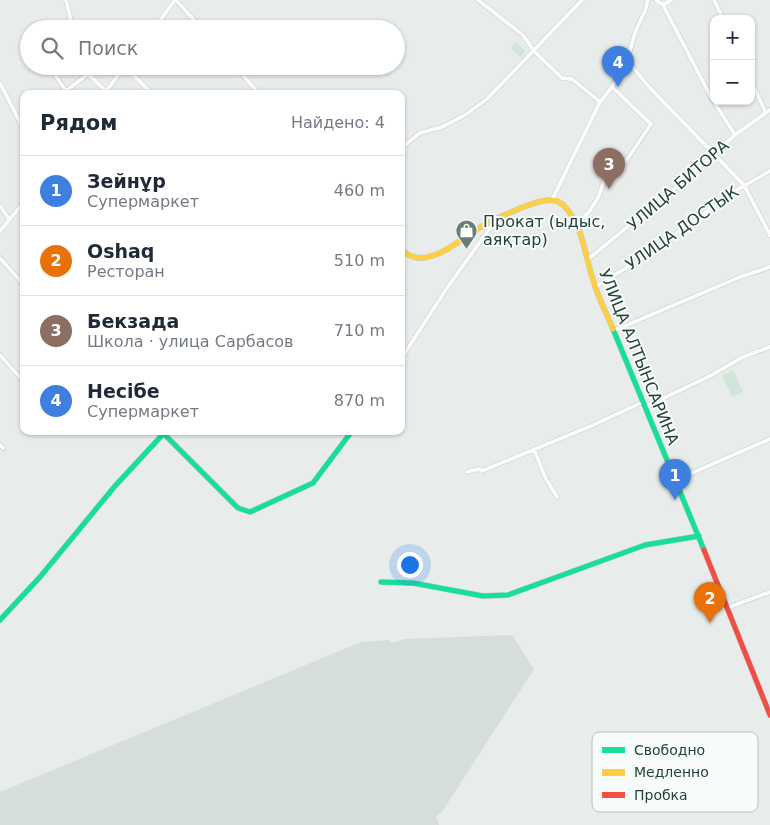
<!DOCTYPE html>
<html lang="ru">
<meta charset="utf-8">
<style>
body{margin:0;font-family:"DejaVu Sans",sans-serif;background:#f2f2f3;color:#1f2937}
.controls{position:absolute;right:15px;top:15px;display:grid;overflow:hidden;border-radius:10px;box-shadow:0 1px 4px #0004}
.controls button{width:45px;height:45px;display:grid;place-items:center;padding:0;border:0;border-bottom:1px solid #e0e1e3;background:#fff;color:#1f2937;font:25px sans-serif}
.you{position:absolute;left:409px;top:564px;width:18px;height:18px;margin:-12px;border:4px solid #fff;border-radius:50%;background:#1a73e8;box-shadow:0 0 0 8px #1a73e833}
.badge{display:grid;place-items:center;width:32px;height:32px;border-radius:50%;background:#697e78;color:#fff;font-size:16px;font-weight:700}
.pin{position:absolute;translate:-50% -41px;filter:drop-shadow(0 1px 2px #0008)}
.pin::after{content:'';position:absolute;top:26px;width:18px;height:15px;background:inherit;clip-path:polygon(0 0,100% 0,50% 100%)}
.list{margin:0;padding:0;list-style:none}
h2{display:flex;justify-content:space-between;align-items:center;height:65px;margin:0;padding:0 20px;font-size:21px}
h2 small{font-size:16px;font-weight:400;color:#747a83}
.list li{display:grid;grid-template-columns:32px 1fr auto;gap:15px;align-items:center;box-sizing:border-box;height:70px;padding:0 20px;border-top:1px solid #e0e1e3}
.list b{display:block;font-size:19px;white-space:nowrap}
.list p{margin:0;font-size:16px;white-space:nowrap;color:#747a83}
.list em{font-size:16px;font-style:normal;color:#747a83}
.icon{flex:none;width:28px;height:28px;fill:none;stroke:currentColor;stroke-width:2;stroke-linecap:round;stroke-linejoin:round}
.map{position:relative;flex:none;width:770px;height:825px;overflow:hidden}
.search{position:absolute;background:#fff;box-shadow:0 1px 4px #0004;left:20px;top:20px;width:385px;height:55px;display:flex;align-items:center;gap:12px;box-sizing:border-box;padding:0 18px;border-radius:28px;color:#747a83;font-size:19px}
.panel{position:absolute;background:#fff;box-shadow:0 1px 4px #0004;left:20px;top:90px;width:385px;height:345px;border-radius:10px}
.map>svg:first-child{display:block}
.built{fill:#d6dedb}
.green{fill:#d1e6d8}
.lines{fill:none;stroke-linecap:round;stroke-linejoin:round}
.street-casing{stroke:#c5cac8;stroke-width:5}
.fast-casing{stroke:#c3cbc8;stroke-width:6}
.slow-casing{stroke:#c3cbc8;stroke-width:6}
.jam-casing{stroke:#c3cbc8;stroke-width:6}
.street{stroke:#fcfcfc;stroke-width:4}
.fast{stroke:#16e098;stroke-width:5}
.slow{stroke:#ffcf43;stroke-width:5}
.jam{stroke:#f24e42;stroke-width:5}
.labels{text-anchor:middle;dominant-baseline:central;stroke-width:4;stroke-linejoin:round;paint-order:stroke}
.street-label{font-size:16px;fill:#24423a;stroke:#f7fbf9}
.poi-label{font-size:16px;fill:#24423a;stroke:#f7fbf9;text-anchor:start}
.key{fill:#f7fbf9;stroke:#b8c4c0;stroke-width:1}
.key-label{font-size:14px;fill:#24423a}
</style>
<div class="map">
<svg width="770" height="825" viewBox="0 0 770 825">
<rect width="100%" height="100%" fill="#e8edeb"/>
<path class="built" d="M512,635L534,669L442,812L436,817L439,825H0V792L361,642L389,640L391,643L405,639Z"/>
<path class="green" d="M516,42L526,52L520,57L510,48Z
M733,370L743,392L732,397L722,375Z"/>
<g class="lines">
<defs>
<path id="street" d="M66,0L73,29
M176,0L202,29
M478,0L523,35L534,51L562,78L572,79L600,102
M656,0L663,5L671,0
M714,0L723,19
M663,5L711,97L735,135
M33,25L35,29
M154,29L175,0
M627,60L649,87L744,185L770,235
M49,66L66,91L88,74
M85,66L88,74L106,91
M125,66L152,94
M235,66L259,94
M751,81L766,113
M0,83L24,130
M104,94L125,66
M401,148L420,133L442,127L465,115L487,99L582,0
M744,186L770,171
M552,200L600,102L612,87L627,60L636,30L645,11L648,0
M0,206L9,219
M576,224L589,212L598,198L604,181L615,169L626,161L651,124L612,87
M0,231L24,202
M0,258L24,285
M587,260L685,180L735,135L770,110
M595,287L639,260L744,185
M613,331L740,277L770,267
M0,355L24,382
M401,359L449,285L496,220
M645,407L710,376L743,357L770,347
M0,445L3,448
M534,449L545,477L557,497
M467,472L479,469L482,471L591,426L643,402
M676,480L770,439
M727,608L770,592"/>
<path id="fast" d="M613,329L704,550
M161,431L238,508L250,512L313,483L352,431
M381,582L413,583L483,596L508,595L645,545L699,536
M0,620L40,577L115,486L166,431"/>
<path id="slow" d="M401,250C408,255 413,258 422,258C443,256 461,239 479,228C493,220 534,200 550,200C556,200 562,203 566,208C584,228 586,262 595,286C600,301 607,315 613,329"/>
<path id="jam" d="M704,550L770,715"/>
</defs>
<use href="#street" class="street-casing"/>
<use href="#fast" class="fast-casing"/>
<use href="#slow" class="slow-casing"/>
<use href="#jam" class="jam-casing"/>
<use href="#street" class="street"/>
<use href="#fast" class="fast"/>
<use href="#slow" class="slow"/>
<use href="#jam" class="jam"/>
</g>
<defs>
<symbol id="shop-pin" viewBox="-11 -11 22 30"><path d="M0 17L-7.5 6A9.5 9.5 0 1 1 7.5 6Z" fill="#697e78" stroke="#f7fbf9"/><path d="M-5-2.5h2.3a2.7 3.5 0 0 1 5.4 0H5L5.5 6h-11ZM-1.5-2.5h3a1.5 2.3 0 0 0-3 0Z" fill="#fff"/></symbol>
</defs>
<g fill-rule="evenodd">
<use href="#shop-pin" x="454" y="218" width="25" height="34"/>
</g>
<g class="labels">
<g class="street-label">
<text transform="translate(678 185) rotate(-41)">УЛИЦА БИТОРА</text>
<text transform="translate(682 228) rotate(-35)">УЛИЦА ДОСТЫК</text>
<text transform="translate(639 357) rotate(68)">УЛИЦА АЛТЫНСАРИНА</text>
</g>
<g class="poi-label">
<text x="483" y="221">Прокат (ыдыс,<tspan x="483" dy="18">аяқтар)</tspan></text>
</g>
</g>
<rect x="592" y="732" width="166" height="80" rx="8" class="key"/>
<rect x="602" y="747" width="23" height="6" fill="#16e098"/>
<rect x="602" y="769" width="23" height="7" fill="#ffcf43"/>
<rect x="602" y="792" width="23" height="6" fill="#f24e42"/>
<g class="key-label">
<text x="634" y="755">Свободно</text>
<text x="634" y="777">Медленно</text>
<text x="634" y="800">Пробка</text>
</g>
</svg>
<div class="controls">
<button>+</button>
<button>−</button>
</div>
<div class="you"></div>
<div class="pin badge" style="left:675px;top:500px;background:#3f7fe0">1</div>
<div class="pin badge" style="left:710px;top:623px;background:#e8710a">2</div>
<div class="pin badge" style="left:609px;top:189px;background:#8d6e63">3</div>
<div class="pin badge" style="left:618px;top:87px;background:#3f7fe0">4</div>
<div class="search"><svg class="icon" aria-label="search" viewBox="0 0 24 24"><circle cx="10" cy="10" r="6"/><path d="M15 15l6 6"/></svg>Поиск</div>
<section class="panel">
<h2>Рядом<small>Найдено: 4</small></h2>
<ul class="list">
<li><span class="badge" style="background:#3f7fe0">1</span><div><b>Зейнұр</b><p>Супермаркет</p></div><em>460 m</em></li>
<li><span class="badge" style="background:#e8710a">2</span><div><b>Oshaq</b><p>Ресторан</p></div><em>510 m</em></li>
<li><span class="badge" style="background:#8d6e63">3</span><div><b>Бекзада</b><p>Школа · улица Сарбасов</p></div><em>710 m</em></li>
<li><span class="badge" style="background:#3f7fe0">4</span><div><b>Несібе</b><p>Супермаркет</p></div><em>870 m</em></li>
</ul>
</section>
</div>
